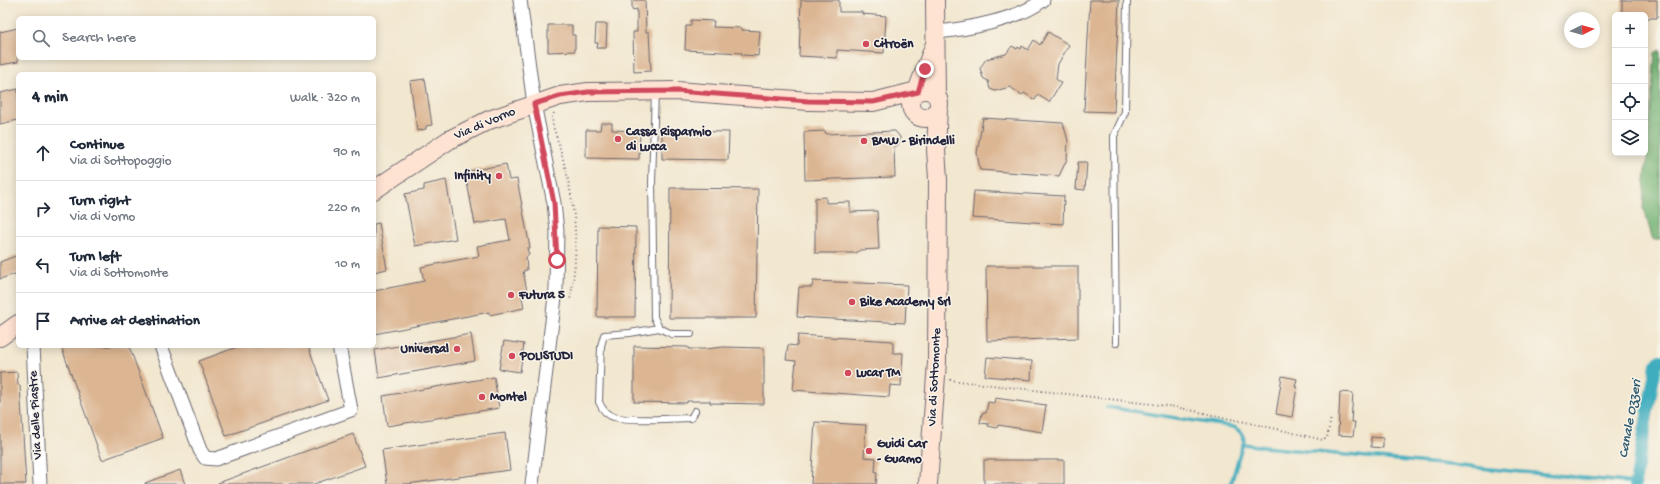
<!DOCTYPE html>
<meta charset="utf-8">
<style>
body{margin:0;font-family:"Gochi Hand",sans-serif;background:#f2f2f3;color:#1f2937}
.controls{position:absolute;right:12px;top:12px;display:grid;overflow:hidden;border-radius:6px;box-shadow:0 2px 10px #0003}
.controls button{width:36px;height:36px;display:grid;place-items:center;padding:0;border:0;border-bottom:1px solid #e0e1e3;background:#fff;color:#1f2937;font:20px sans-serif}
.compass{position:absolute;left:1564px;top:12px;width:36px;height:36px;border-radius:50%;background:#fff;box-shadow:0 2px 10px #0003;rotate:85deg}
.stop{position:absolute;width:12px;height:12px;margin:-9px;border:3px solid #d1495b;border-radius:50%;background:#fff}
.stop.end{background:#d1495b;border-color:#fff;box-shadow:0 1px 4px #0008}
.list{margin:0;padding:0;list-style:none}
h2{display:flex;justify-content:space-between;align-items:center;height:52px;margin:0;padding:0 16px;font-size:17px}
h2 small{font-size:13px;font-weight:400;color:#747a83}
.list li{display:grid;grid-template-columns:26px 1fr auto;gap:12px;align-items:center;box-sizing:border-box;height:56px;padding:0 16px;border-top:1px solid #e0e1e3}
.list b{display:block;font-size:15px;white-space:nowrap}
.list p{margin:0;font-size:13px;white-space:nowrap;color:#747a83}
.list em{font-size:13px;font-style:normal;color:#747a83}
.icon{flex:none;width:22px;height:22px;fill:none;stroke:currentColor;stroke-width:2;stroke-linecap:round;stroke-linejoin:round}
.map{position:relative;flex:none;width:1660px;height:484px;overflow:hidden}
.search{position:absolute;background:#fff;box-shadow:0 2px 10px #0003;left:16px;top:16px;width:360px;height:44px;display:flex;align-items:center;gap:10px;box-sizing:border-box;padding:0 14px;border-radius:6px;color:#747a83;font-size:15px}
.panel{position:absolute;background:#fff;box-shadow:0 2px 10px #0003;left:16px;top:72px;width:360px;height:276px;border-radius:6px}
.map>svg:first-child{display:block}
.forest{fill:#74b374;stroke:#4b6a58}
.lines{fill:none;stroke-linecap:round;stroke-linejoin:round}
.stream{stroke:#41adbf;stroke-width:3.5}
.canal{stroke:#41adbf;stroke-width:12}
.building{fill:#dcb592}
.lane-casing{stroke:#6b676f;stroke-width:8}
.street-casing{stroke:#6b676f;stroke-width:15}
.secondary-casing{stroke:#6b676f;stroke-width:20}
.path{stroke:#6b676f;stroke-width:2;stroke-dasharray:1 3;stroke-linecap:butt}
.lane{stroke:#fff;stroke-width:6}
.street{stroke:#fff;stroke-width:13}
.secondary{stroke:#fee3d2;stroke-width:18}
.route{stroke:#d1495b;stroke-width:5}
.poi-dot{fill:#d1495b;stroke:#f7f3e8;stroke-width:1.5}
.labels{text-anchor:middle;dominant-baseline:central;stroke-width:3;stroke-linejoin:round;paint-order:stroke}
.poi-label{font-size:13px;font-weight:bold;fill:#22223b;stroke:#f7f3e8;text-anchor:start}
.street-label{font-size:13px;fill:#22223b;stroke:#f7f3e8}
.water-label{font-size:14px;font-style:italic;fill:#2e5a70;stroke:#f7f3e8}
</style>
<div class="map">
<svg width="1660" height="484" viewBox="0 0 1660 484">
<rect width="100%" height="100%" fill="#f7f3e8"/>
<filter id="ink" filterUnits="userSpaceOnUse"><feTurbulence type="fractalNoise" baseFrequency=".025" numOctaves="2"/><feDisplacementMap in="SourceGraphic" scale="8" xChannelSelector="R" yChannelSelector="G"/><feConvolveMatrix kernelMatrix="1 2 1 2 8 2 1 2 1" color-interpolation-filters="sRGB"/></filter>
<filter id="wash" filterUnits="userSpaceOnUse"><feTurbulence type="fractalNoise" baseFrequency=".012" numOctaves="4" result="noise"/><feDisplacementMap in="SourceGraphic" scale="16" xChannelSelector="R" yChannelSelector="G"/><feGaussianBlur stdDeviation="0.9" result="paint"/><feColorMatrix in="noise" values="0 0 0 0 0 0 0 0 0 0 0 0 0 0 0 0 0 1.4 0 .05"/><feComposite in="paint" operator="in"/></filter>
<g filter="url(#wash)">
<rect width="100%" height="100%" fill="#f2e7cf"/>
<path class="forest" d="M1660,50V239L1653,240L1643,207L1655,53Z"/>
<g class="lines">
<path class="stream" d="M1107,407L1234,427C1243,433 1247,439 1241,449L1231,484
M1244,444L1264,447L1636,483"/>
<path class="canal" d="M1635,484L1656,365L1660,360"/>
</g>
<g id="blocks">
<path class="building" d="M632,0H645L646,32H649L651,71L634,72L633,32H637V9L632,10Z
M801,0H839V12H862V14L886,16L884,53L837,50V58L799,56Z
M1090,0H1119L1114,112L1084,111Z
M1622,0H1657V18H1645V15H1622Z
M691,20L714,21L713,27L742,28V30L760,31L758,56L742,55V53L685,50L686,26H691Z
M596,24H607L606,48H597L598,43H595Z
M548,25H572V35H575V51L548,52Z
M18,28V62L0,65V32Z
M1048,32L1069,45L1058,64L1056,79L1061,83L1049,102L1038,95L1035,100L1024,93L1022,95L1010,87L995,91L990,89L988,81L983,78L980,68L986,59L1006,54L1012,46L1017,49L1018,47L1021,49L1022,46L1028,50L1034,40L1040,45Z
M425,79L432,125L426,126V129L417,131L410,81Z
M18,89V120L0,124V93Z
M983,118L1063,123L1068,141L1067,159L1059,176L980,170L977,153Z
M601,123H612V130L640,131L639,159L586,158V130H600Z
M662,131L729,132L728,160L662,159Z
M825,131L826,134L895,131L900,137V141L898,145L894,147L895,177L805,180L804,132Z
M1078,162H1087L1085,190L1076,189Z
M506,164L509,180L517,179L530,248H527L529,255L527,256L526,258L527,270L523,271L527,291L521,292L524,308L489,315V312L374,334V291L424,281L421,267L479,256L477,246L510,240L506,219L475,224L465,172Z
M446,180L456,239L415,246L405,194L424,190V185Z
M670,188L758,189L756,318H669Z
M974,191L1064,196L1063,224L972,218Z
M826,197V203L850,202V212L877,211L879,249L860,250L856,253H815V198Z
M379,223L387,269L374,272V224Z
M598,226L636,227L635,317H597Z
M18,255V273L0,279V262Z
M986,266H1078V338L987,341Z
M813,281L907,285L905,323L797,317L799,287H812Z
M471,334L475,361L379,378L375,350Z
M798,335L893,341V353H903L901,386L890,385L889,397L793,390L796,361L786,360L788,345L797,346Z
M504,341L524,344L520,372L499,369Z
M61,346H129L163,438L102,460Z
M240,346H308L328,400L226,436L199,361Z
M634,346L688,347V349H706L723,347L764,348V404L710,403V401H687V403L634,402Z
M987,357L1032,361L1031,380L985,376Z
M17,372L18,385H20L26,484H0V373Z
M1282,376L1297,379L1295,387H1297L1292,417L1276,414Z
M494,377L499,408L387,426L383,396Z
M1340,392L1353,393L1351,422H1355L1353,436L1338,435Z
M995,398L1046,405L1042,432L998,425L997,428L988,426L989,424L980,423L982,413H986L988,402L994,403Z
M815,422L866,425L864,457L876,458L875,472H877L876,484H811Z
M505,433L510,470L407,484H387L382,450Z
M353,434L365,466L314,484H218V483Z
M1371,437L1383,438V448L1371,447Z
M984,460H1064V484H984Z
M180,470L185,484H145V483Z"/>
</g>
</g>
<g filter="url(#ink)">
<use href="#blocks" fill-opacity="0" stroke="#6b676f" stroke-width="1"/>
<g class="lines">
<defs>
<path id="lane" d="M655,92L652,182L654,317L659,328L672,334H691
M659,328L630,333L604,335L601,346L599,402C602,409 606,415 614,417C632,422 671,418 691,418L695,411
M1116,343L1114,136L1125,112L1127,0"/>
<path id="street" d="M520,0L534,104L554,203L557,231L556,289L532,484
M935,32C965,30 1020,19 1043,0
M33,346L40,484
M161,346L200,450L205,458L216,459L351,410L339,346"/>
<path id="secondary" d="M935,0L936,94
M911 104a14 14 0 1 1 28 0a14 14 0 1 1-28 0Z
M374,190L449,140L489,120L560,96L588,92L677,91L809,101L873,102L917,91L935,44
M0,337L18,324
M928,484L937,362L938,179L936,150L938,109"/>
</defs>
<use href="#lane" class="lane-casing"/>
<use href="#street" class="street-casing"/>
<use href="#secondary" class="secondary-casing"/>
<path class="path" d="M554,113L552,117L553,126C573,187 582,236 570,300
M950,380L1176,407L1277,429L1323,440L1327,438L1331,418"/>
<use href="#lane" class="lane"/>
<use href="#street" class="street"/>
<use href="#secondary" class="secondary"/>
</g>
</g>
<g class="lines" filter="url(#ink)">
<path class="route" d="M557,260L554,203L534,104L560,96L588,92L677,91L808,101L873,102L918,92L925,69"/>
</g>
<g class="poi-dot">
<circle cx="866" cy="44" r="4"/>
<circle cx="618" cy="139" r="4"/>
<circle cx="864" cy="141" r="4"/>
<circle cx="499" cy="176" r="4"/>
<circle cx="511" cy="295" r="4"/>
<circle cx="852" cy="302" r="4"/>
<circle cx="457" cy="349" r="4"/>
<circle cx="512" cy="356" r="4"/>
<circle cx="848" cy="373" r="4"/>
<circle cx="482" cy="397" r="4"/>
<circle cx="869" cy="451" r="4"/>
</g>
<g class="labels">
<g class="poi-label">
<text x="874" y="44">Citroën</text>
<text x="626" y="132">Cassa Risparmio<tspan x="626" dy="15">di Lucca</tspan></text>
<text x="872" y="141">BMW - Birindelli</text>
<text x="491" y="176" text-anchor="end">Infinity</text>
<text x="519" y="295">Futura 5</text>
<text x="860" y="302">Bike Academy Srl</text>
<text x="449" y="349" text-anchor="end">Universal</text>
<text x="520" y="356">POLISTUDI</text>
<text x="856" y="373">Lucar TM</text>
<text x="490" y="397">Montel</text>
<text x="877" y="444">Guidi Car<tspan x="877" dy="15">- Guamo</tspan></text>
</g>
<g class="street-label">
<text transform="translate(485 124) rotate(-23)">Via di Vorno</text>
<text transform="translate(935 377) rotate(-87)">Via di Sottomonte</text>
<text transform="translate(36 415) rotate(-93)">Via delle Piastre</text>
</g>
<g class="water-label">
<text transform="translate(1631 419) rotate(-80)">Canale Ozzeri</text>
</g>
</g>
</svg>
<div class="controls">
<button>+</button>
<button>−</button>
<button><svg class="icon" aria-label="locate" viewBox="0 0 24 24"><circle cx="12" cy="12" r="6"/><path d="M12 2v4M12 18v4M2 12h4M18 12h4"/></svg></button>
<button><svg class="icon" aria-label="layers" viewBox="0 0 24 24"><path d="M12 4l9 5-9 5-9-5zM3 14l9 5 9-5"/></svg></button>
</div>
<svg class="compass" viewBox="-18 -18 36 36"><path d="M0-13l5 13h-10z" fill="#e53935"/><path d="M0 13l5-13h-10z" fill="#747a83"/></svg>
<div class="stop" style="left:557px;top:260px"></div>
<div class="stop end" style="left:925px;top:69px"></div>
<div class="search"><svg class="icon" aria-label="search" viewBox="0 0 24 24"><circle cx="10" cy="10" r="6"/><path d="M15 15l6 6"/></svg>Search here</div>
<section class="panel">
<h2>4 min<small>Walk · 320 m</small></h2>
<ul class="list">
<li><svg class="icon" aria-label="ahead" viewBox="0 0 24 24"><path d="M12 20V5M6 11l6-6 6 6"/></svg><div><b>Continue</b><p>Via di Sottopoggio</p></div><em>90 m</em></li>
<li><svg class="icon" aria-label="right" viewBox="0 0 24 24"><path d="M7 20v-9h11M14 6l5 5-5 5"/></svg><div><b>Turn right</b><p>Via di Vorno</p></div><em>220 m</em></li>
<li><svg class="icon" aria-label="left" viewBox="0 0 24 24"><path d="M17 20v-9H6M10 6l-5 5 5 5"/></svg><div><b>Turn left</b><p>Via di Sottomonte</p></div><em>10 m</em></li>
<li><svg class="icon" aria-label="arrive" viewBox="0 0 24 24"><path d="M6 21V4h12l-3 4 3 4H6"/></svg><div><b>Arrive at destination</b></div></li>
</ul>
</section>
</div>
